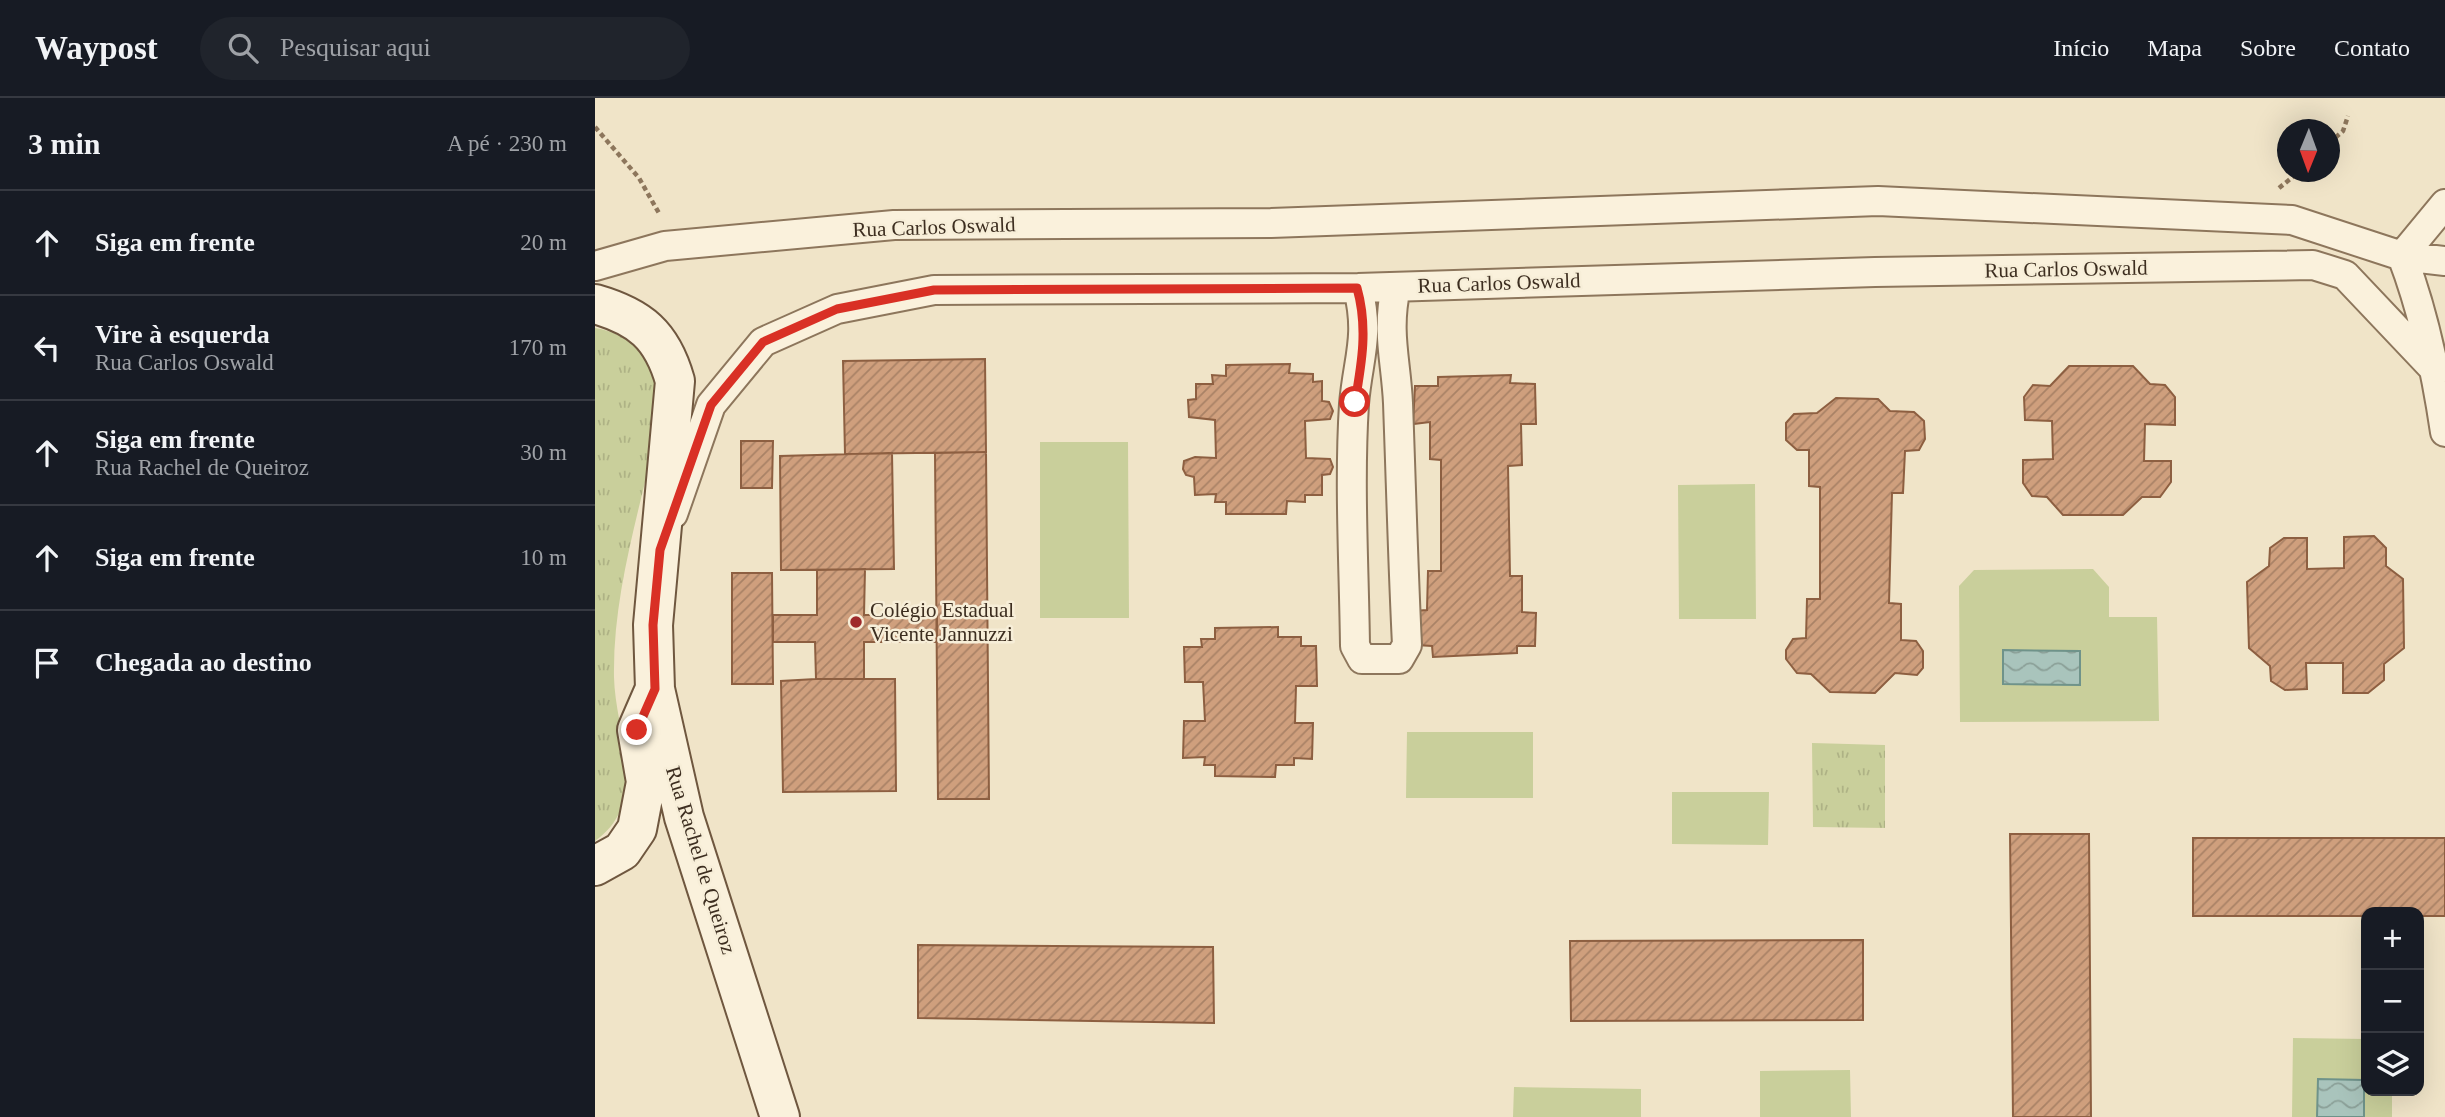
<!DOCTYPE html>
<html lang="pt">
<meta charset="utf-8">
<style>
body{margin:0;font-family:"Times New Roman",serif;background:#20242c;color:#f1f3f6}
.controls{position:absolute;right:21px;bottom:21px;display:grid;overflow:hidden;border-radius:14px;box-shadow:0 7px 28px #0002}
.controls button{width:63px;height:63px;display:grid;place-items:center;padding:0;border:0;border-bottom:2px solid #363941;background:#171b24;color:#f1f3f6;font:35px sans-serif}
.compass{position:absolute;left:1682px;top:21px;width:63px;height:63px;border-radius:50%;background:#171b24;box-shadow:0 7px 28px #0002;rotate:181deg}
.stop{position:absolute;width:21px;height:21px;margin:-16px;border:5px solid #d93025;border-radius:50%;background:#fff}
.stop.end{background:#d93025;border-color:#fff;box-shadow:0 2px 7px #0008}
.list{margin:0;padding:0;list-style:none}
h2{display:flex;justify-content:space-between;align-items:center;height:91px;margin:0;padding:0 28px;font-size:30px}
h2 small{font-size:23px;font-weight:400;color:#9ea1a6}
.list li{display:grid;grid-template-columns:46px 1fr auto;gap:21px;align-items:center;box-sizing:border-box;height:105px;padding:0 28px;border-top:2px solid #363941}
.list b{display:block;font-size:26px;white-space:nowrap}
.list p{margin:0;font-size:23px;white-space:nowrap;color:#9ea1a6}
.list em{font-size:23px;font-style:normal;color:#9ea1a6}
.icon{flex:none;width:38px;height:38px;fill:none;stroke:currentColor;stroke-width:2;stroke-linecap:round;stroke-linejoin:round}
.map{position:relative;flex:none;width:1850px;height:1019px;overflow:hidden}
header{display:flex;align-items:center;gap:42px;box-sizing:border-box;height:98px;padding:0 35px;background:#171b24;border-bottom:2px solid #363941}
header strong{font-size:33px}
nav{display:flex;gap:38px;margin-inline-start:auto;font-size:24px}
.search{width:490px;height:63px;background:#20242c;display:flex;align-items:center;gap:18px;box-sizing:border-box;padding:0 24px;border-radius:38px;color:#9ea1a6;font-size:26px}
main{display:flex}
aside{flex:1;background:#171b24}
.map>svg:first-child{display:block}
.green{fill:#c9cf9b}
.park{fill:url(#park-tufts)}
.water{fill:url(#water-waves);stroke:#6f938a;stroke-width:2}
.building{fill:url(#building-hatch);stroke:#8d5f41;stroke-width:2}
.lines{fill:none;stroke-linecap:round;stroke-linejoin:round}
.street-casing{stroke:#8d765c;stroke-width:32}
.secondary-casing{stroke:#6f573f;stroke-width:42}
.path{stroke:#8d765c;stroke-width:4.5;stroke-dasharray:5 3.5;stroke-linecap:butt}
.street{stroke:#faf1dc;stroke-width:28}
.secondary{stroke:#faf1dc;stroke-width:38}
.route{stroke:#d93025;stroke-width:9}
.poi-dot{fill:#9e2a2b;stroke:#f7eed8;stroke-width:2.5}
.labels{text-anchor:middle;dominant-baseline:central;stroke-width:5;stroke-linejoin:round;paint-order:stroke}
.street-label{font-size:21px;fill:#3d2e20;stroke:#f7eed8}
.poi-label{font-size:21px;fill:#3d2e20;stroke:#f7eed8;text-anchor:start}
</style>
<header>
<strong>Waypost</strong>
<div class="search"><svg class="icon" aria-label="search" viewBox="0 0 24 24"><circle cx="10" cy="10" r="6"/><path d="M15 15l6 6"/></svg>Pesquisar aqui</div>
<nav><a>Início</a><a>Mapa</a><a>Sobre</a><a>Contato</a></nav>
</header>
<main>
<aside>
<h2>3 min<small>A pé · 230 m</small></h2>
<ul class="list">
<li><svg class="icon" aria-label="ahead" viewBox="0 0 24 24"><path d="M12 20V5M6 11l6-6 6 6"/></svg><div><b>Siga em frente</b></div><em>20 m</em></li>
<li><svg class="icon" aria-label="left" viewBox="0 0 24 24"><path d="M17 20v-9H6M10 6l-5 5 5 5"/></svg><div><b>Vire à esquerda</b><p>Rua Carlos Oswald</p></div><em>170 m</em></li>
<li><svg class="icon" aria-label="ahead" viewBox="0 0 24 24"><path d="M12 20V5M6 11l6-6 6 6"/></svg><div><b>Siga em frente</b><p>Rua Rachel de Queiroz</p></div><em>30 m</em></li>
<li><svg class="icon" aria-label="ahead" viewBox="0 0 24 24"><path d="M12 20V5M6 11l6-6 6 6"/></svg><div><b>Siga em frente</b></div><em>10 m</em></li>
<li><svg class="icon" aria-label="arrive" viewBox="0 0 24 24"><path d="M6 21V4h12l-3 4 3 4H6"/></svg><div><b>Chegada ao destino</b></div></li>
</ul>
</aside>
<div class="map">
<svg width="1850" height="1019" viewBox="0 0 1850 1019">
<defs>
<pattern id="park-tufts" width="24" height="20" patternUnits="userSpaceOnUse" patternTransform="scale(1.75)"><rect width="24" height="20" fill="#c9cf9b"/><path d="M3 7l-1-3M5 7V3M7 7l1-3M15 17l-1-3M17 17v-4M19 17l1-3" fill="none" stroke="#aeb285"/></pattern>
<pattern id="water-waves" width="16" height="10" patternUnits="userSpaceOnUse" patternTransform="scale(1.75)"><rect width="16" height="10" fill="#a9c4bc"/><path d="M0 5q4-4 8 0t8 0" fill="none" stroke="#8ba098"/></pattern>
<pattern id="building-hatch" width="6" height="6" patternUnits="userSpaceOnUse" patternTransform="scale(1.75)"><rect width="6" height="6" fill="#cf9f7d"/><path d="M-1 1l2-2M0 6l6-6M5 7l2-2" fill="none" stroke="#a98266"/></pattern>
</defs>
<rect width="100%" height="100%" fill="#f0e4c8"/>
<path class="green" d="M445,344H533L534,520H445Z
M1160,386L1161,521H1084L1083,387Z
M1498,471L1514,489V519H1562L1564,623L1365,624L1364,488L1379,472Z
M812,634H938V700H811Z
M1077,694H1174L1173,747L1077,746Z
M1698,940L1771,941V993H1797V1019H1697Z
M1255,972L1256,1019H1165V973Z
M919,989L1046,991V1019H918Z"/>
<path class="park" d="M0,230C37,236 64,263 67,302C68,323 56,358 51,380C35,446 18,511 19,579C20,634 56,704 0,743Z
M1217,645L1290,647V730L1218,729Z"/>
<path class="water" d="M1408,552L1485,553V587L1408,586Z
M1723,981L1769,982V1019H1722Z"/>
<path class="building" d="M390,261L391,354L250,356L248,263Z
M695,266L694,275L718,276V284L727,283V303L734,304L738,313L735,321L710,323L711,360L735,361L738,369L735,376L727,377V397H710V404L692,403L691,416H631V404H620L621,396L600,397L599,379L591,377L588,371L589,363L600,359L621,360L620,322L594,319L593,302L601,301V286H618L617,277L631,278V267Z
M1474,268H1538L1555,286L1570,287L1580,299V327L1550,326L1549,363H1576V384L1565,399H1547L1528,417H1468L1452,399L1437,398L1428,385V362L1458,361L1457,323L1430,322L1429,299L1438,287L1455,288Z
M916,277L915,285L940,286L941,326H926L927,367L913,368L915,478H927V514L941,515L940,548H922V555L838,559L837,548L822,547L819,513L832,512L833,473H846V362L835,361V324L818,326L820,288H843V279Z
M1241,300L1283,301L1295,313L1319,314L1329,323L1330,341L1324,352L1310,353L1308,395H1297L1294,505L1306,506V542L1321,543L1328,553V570L1322,577L1300,575L1280,595L1235,594L1216,576L1202,575L1191,561V552L1198,541L1211,540L1212,501H1225V389L1214,388V352H1202L1191,342V325L1199,316L1222,315Z
M146,343H178L177,390H146Z
M391,354L394,701H343L340,355Z
M297,355L299,471L186,472L185,358Z
M1779,438L1791,450V468L1808,481L1809,550L1789,566V582L1773,595H1748V565H1711L1712,591L1690,592L1676,583L1675,568L1654,550L1652,484L1674,468L1675,450L1689,440H1712V471L1749,470V439Z
M270,471L269,517H342V544H269V581H221L220,544H178V517H222V472Z
M137,475H177L178,586H137Z
M683,529V539H706V548H721L722,588H701L700,625H718L717,661L699,660V667H681L680,679L620,678V667H609L610,659L588,660L589,623H610L608,584H590L589,549H607L606,541H620V530Z
M221,581H300L301,693L188,694L186,583Z
M1415,736H1494L1496,1019H1418Z
M1598,740H1850V818H1824V814H1771V818H1598Z
M1268,842V922L976,923L975,843Z
M323,847L618,849L619,925L323,920Z"/>
<g class="lines">
<defs>
<path id="street" d="M1850,106L1807,158C1829,215 1841,273 1850,334
M0,168L70,148L299,127L676,125L1283,103L1697,122L1807,158L1850,163
M763,190C775,240 763,259 759,306C754,386 759,468 760,548L767,561H804L812,547C808,466 806,386 803,305C801,262 791,234 801,189
M78,416L116,307L168,244L242,211L339,192L763,190L1280,174L1718,167L1750,177L1841,273"/>
<path id="secondary" d="M0,206C45,219 67,237 80,283L58,527L60,591L89,719L185,1019
M0,768L27,753L42,731L51,684L42,632L59,593"/>
</defs>
<use href="#street" class="street-casing"/>
<use href="#secondary" class="secondary-casing"/>
<path class="path" d="M0,29L44,80L65,117
M1734,45L1748,33L1753,18
M1684,90L1704,74"/>
<use href="#street" class="street"/>
<use href="#secondary" class="secondary"/>
</g>
<g class="lines">
<path class="route" d="M42,632L60,591L58,527L65,452L116,307L168,244L242,211L339,192L762,190C773,229 767,264 760,304"/>
</g>
<circle class="poi-dot" cx="261" cy="524" r="7"/>
<g class="labels">
<g class="street-label">
<text transform="translate(339 129) rotate(-2)">Rua Carlos Oswald</text>
<text transform="translate(1471 171) rotate(-1)">Rua Carlos Oswald</text>
<text transform="translate(904 185) rotate(-2)">Rua Carlos Oswald</text>
<text transform="translate(106 762) rotate(73)">Rua Rachel de Queiroz</text>
</g>
<g class="poi-label">
<text x="275" y="512">Colégio Estadual<tspan x="275" dy="24">Vicente Jannuzzi</tspan></text>
</g>
</g>
</svg>
<div class="controls">
<button>+</button>
<button>−</button>
<button><svg class="icon" aria-label="layers" viewBox="0 0 24 24"><path d="M12 4l9 5-9 5-9-5zM3 14l9 5 9-5"/></svg></button>
</div>
<svg class="compass" viewBox="-18 -18 36 36"><path d="M0-13l5 13h-10z" fill="#e53935"/><path d="M0 13l5-13h-10z" fill="#9ea1a6"/></svg>
<div class="stop" style="left:760px;top:304px"></div>
<div class="stop end" style="left:42px;top:632px"></div>
</div>
</main>
